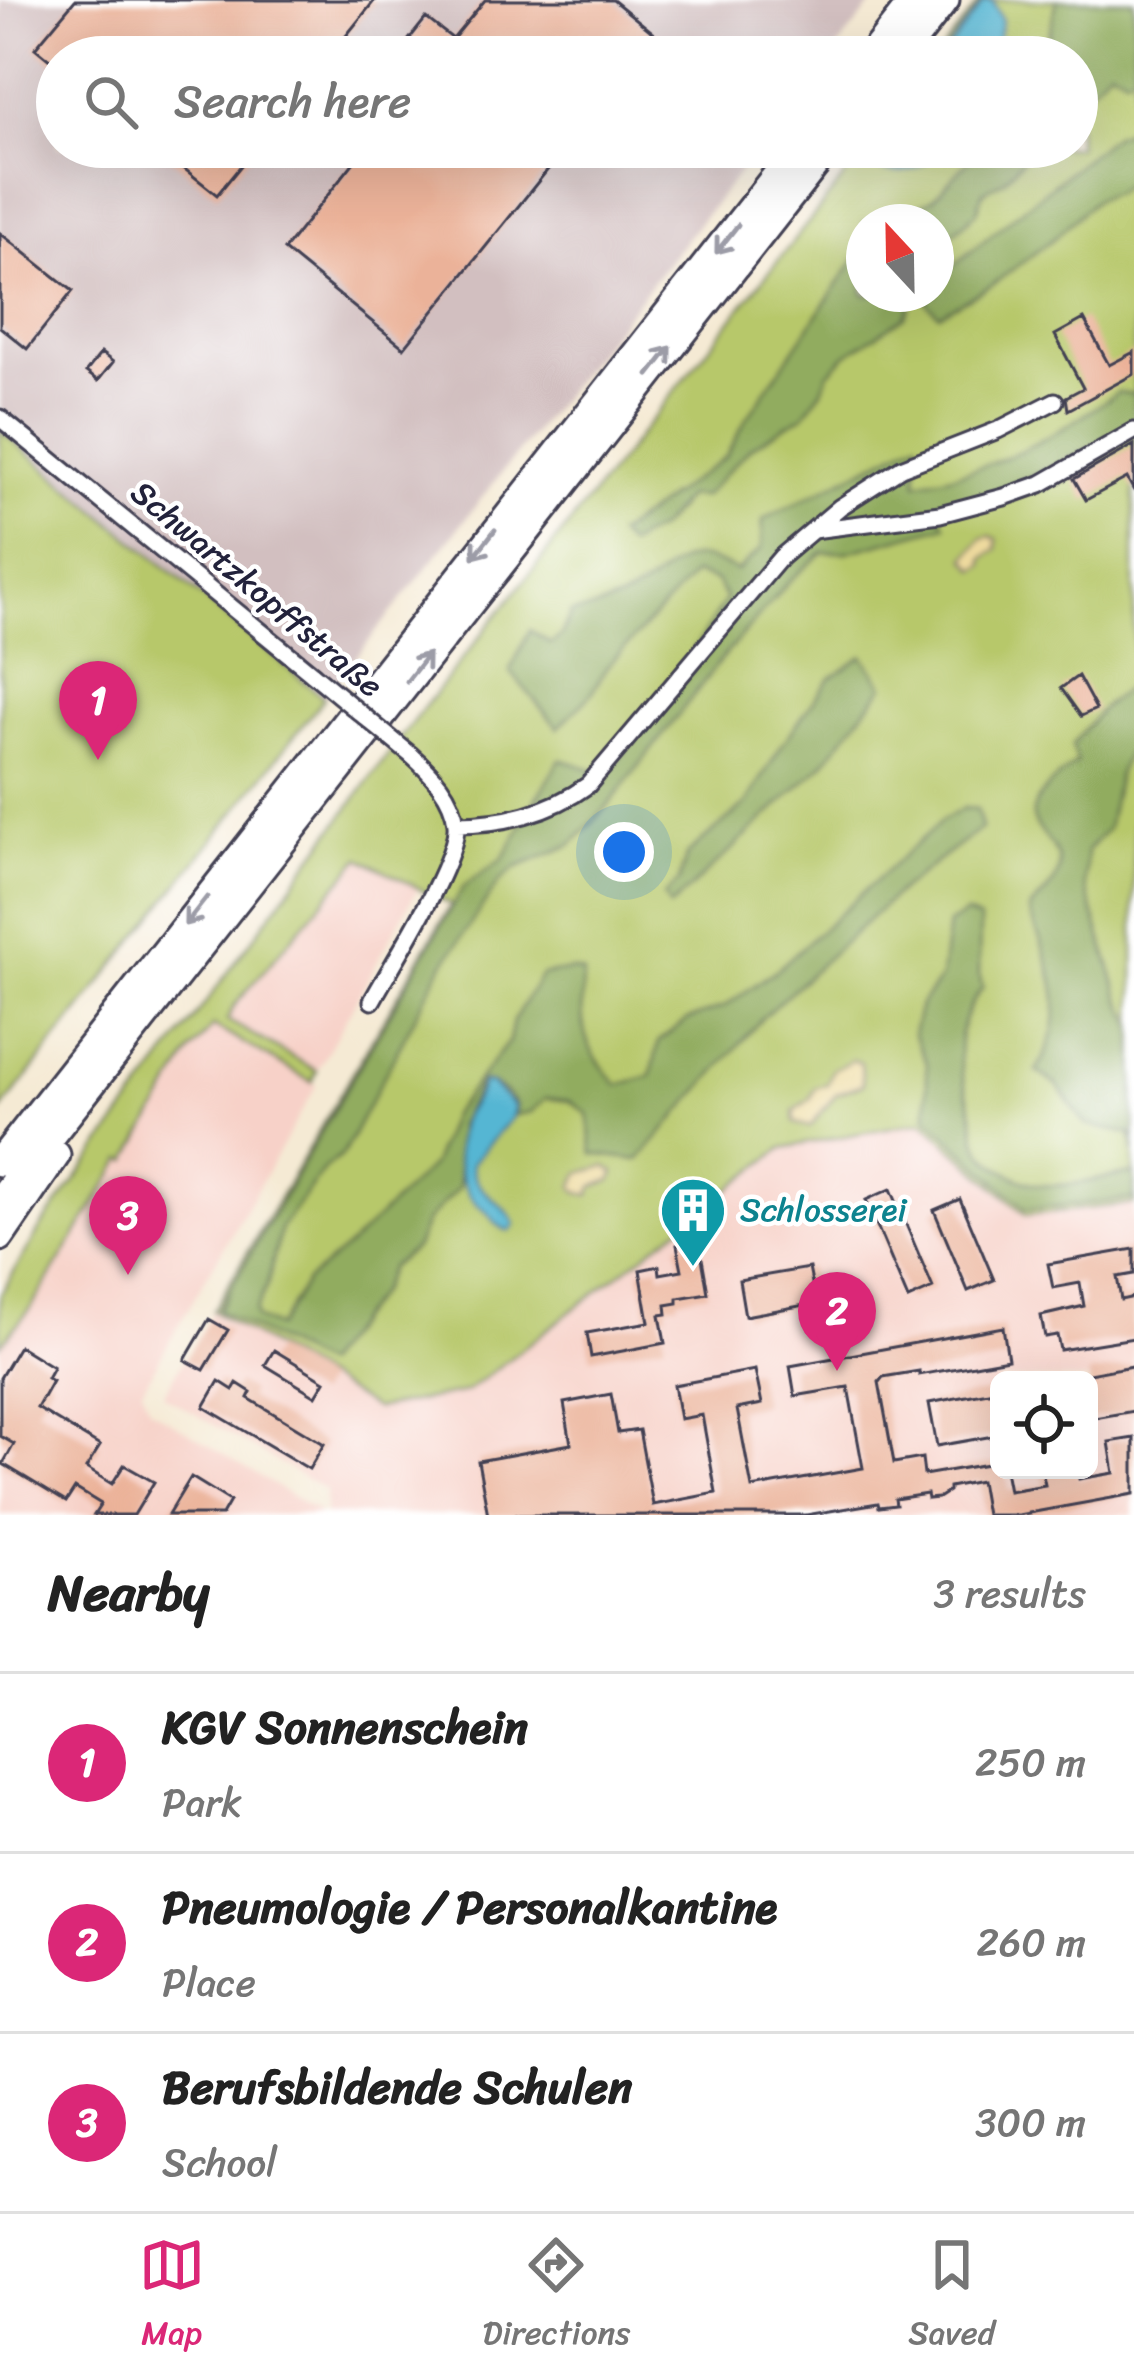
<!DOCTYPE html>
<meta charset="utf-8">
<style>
body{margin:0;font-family:Sriracha,sans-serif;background:#f6f6f6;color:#222}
.controls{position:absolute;right:36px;bottom:36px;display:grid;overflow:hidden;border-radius:18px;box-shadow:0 12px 48px #0002}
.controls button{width:108px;height:108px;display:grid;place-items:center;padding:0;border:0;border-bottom:3px solid #e0e0e0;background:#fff;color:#222;font:60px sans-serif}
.compass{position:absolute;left:846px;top:204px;width:108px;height:108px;border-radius:50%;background:#fff;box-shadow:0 12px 48px #0002;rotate:338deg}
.you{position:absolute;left:624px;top:852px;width:42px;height:42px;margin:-30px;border:9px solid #fff;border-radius:50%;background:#1a73e8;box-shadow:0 0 0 18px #1a73e833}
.badge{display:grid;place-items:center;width:78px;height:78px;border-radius:50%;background:#db2777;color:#fff;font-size:39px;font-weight:700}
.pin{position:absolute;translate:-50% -99px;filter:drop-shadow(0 3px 6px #0008)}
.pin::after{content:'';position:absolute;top:63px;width:42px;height:36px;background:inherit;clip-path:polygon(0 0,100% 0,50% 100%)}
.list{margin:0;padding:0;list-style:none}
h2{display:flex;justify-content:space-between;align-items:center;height:156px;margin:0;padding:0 48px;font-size:51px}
h2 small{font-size:39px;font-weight:400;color:#767676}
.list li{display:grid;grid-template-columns:78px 1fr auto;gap:36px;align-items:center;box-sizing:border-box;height:180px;padding:0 48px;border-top:3px solid #e0e0e0}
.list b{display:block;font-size:45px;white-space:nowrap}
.list p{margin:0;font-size:39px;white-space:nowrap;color:#767676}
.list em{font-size:39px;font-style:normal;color:#767676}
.icon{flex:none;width:66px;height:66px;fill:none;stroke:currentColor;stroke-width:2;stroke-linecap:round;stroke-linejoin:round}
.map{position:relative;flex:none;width:1134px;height:1515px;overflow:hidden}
.search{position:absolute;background:#fff;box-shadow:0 12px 48px #0002;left:36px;right:36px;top:36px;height:132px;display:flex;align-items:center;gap:30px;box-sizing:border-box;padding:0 42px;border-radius:66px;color:#767676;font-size:45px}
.sheet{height:696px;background:#fff}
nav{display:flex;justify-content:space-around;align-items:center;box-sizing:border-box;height:168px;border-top:3px solid #e0e0e0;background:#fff;font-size:33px;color:#767676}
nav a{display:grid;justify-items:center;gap:6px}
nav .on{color:#db2777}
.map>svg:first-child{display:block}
.built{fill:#f7d1c8;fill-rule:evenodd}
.industrial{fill:#d2bfc0}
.green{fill:#b7c86b;stroke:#6c7553;stroke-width:3;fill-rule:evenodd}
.forest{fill:#91ac5f;stroke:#5a674d;stroke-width:3}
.sand{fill:#eeda9e;stroke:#887e6c;stroke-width:3}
.water{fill:#54b6d3;stroke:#3b6c87;stroke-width:3}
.building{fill:#ebb299}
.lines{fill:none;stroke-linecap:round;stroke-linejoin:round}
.street-casing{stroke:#424052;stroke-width:21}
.highway-casing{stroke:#424052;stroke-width:33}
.street{stroke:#fff;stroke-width:15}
.highway{stroke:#fff;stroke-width:27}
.street-bridge-casing{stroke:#424052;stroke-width:21;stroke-linecap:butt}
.street-bridge{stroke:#fff;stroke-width:15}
.oneway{stroke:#9c9ca7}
.labels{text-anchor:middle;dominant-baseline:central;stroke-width:9;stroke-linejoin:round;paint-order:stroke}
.street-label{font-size:33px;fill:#22223b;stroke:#fff}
.culture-label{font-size:33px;fill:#0d838f;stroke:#fff;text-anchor:start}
</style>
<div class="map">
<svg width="1134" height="1515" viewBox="0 0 1134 1515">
<rect width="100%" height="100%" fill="#fff"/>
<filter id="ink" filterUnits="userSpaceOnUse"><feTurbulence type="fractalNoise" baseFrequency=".00833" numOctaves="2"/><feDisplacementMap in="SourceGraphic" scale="24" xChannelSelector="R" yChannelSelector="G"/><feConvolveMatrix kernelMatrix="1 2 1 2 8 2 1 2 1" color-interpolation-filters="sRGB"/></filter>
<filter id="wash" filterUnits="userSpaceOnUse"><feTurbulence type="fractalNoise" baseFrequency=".004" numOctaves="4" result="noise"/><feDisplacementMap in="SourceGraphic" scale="48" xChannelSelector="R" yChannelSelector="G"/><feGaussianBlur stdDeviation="2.7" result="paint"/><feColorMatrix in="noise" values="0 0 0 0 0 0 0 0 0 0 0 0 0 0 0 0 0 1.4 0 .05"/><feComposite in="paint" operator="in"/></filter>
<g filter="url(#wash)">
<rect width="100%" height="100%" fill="#f5ead4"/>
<path class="built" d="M360,858L418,888L317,1071L227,1020L234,1006Z
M214,1026L317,1085L142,1389L149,1408L322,1515H0V1345L31,1308L123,1159L129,1161L191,1052Z
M923,1121L1026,1215L1134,1204V1515H325V1490L163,1395L213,1311L375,1409L466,1392L783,1148ZM999,1380H1089V1470H999Z"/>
<path class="industrial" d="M0,0H876L830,57H57V147H759L324,698L0,430Z"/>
<path class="green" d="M981,0H1134V1204L1026,1215L923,1121L783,1148L466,1392L375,1409L213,1311L451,905L360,858L234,1006L227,1020L317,1071L312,1082L213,1026L191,1052L128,1161L123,1159L31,1308L0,1345V1295L41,1227L403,734L868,147H1077V57H937ZM864,222H936V294H864ZM560,760L557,811L521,823Z
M0,430L324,698L0,1112Z"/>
<path class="forest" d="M1057,0H1134V72L1126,77L1110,68L1077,102V57H1038L1049,35Z
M1134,128V179L1114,193L1096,199L1053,239L992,285L939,314L926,302L930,294H936L938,278L1114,135Z
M981,147H1034L1004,180L983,192L977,212L936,248V222H890L934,198Z
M864,246V294H916L905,316L846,355L828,374L822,390L804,415L751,447L703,497L687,496L661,527L628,546L617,535L725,457L747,418Z
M1118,392L1134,394V424C1070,460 1008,490 938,511L946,525L847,552H823L789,581L719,662L608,806L571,845L515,868L499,882L439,971L343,1154L324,1169L281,1228L267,1286L255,1311L257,1319L278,1327L306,1281L350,1245L432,1165L451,1115L509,1041L513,1021L541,975L572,970L583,973C581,1027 579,1044 618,1085L651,1076L659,1041L687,1020L724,1007L779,968L943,820L964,808L977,809L982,828L904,887L762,1018L639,1160L593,1154L588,1114L570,1101L546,1098L531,1112L515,1115L516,1106C508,1093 497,1083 481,1082L458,1125L459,1187L426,1222L416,1247L390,1267L380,1291L322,1365L218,1310L464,886L503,859L560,759L607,774L652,715L726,599L716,581L694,574L606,668L592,693L558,728L510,671L530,630L551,644L561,636L571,613C598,610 620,602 643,587C684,560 686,545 737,571L762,548L763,520L918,441L917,482C994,471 1055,437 1118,392Z
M863,656L884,686L824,763L670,907L664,896L679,881L687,854L746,804L782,745L829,679Z
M1134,682V740L1118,774L1107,829L1087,851L1085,885L1120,998L1134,1026V1152L1131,1134L1086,1125L1057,1085L1036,1071C1074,1011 1051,970 1029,910C1037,901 1049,891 1055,880C1072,850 1030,832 1033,812C1037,791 1062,775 1077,762L1072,745L1101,709Z
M966,914L980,920L979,974L983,987C950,1029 957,1063 972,1110C976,1121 974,1136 979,1146C989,1165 1020,1182 1041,1185C1065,1188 1108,1177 1134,1173V1199L1026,1209L927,1117V1063L913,1034L920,1005L941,978L948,924Z"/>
<path class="sand" d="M990,536L997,539V550L984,558V565L976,570L966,558L982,538Z
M853,1060L861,1063L863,1084L836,1094L810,1127L795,1123L794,1111L810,1099L815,1088L827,1084L833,1069Z
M606,1166L615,1172L612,1180L593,1187L590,1195L579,1193L573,1187L580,1173Z"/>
<path class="water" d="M984,1L993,2L1002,21L994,57H942Z
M873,147H944C925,169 899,180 871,165Z
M482,1083L491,1084L514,1106L512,1117L472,1163C472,1194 504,1198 515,1224L510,1231C496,1228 493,1216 482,1208C458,1191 452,1151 461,1122C466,1107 480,1097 482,1083Z"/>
<g id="blocks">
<path class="building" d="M75,0H375L329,57H57V66L35,48Z
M485,0H613L656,35L639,57H395L426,18L453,39Z
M157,147H256L217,195Z
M366,147H566L404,348L284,250Z
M0,233L73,291L27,349L0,327Z
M1084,319L1109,365L1134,352V374L1068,410L1066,397L1083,388L1055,335Z
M101,353L113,362L98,381L86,372Z
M1134,445V491L1127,478L1086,500L1074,479Z
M1078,676L1096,709L1081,716L1061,688Z
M891,1189L933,1288L908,1299L866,1200Z
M960,1199L994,1280L968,1291L934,1210Z
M699,1241L708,1293L678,1298V1303L666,1305L667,1314L660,1315L665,1343L591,1357L587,1333L649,1322L640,1270L659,1266L660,1274L682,1270L677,1245Z
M1134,1249V1274L1117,1277L1121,1300L1134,1297V1338L1060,1350L1057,1335L1045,1337L1041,1316L1084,1306L1080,1283L1053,1288L1048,1264Z
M809,1268L816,1303L745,1316L739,1280Z
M209,1319L228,1330L204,1370L185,1360Z
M1003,1327L1008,1359L919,1375V1371L883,1377L879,1382L894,1463L922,1458L924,1475L999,1462V1470H1005L1009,1491L1045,1485L1042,1470H1077L1079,1479L1114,1473L1109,1442L1134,1438V1494L1018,1515H986L980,1481L949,1487V1491L938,1498L928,1499L927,1494L895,1499L896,1505L879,1507L878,1503L806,1515H488L478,1461L571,1444L564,1403L611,1394L618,1433L639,1430L653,1505L716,1493L702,1415L680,1419L674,1385L755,1370L762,1404L737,1409L752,1488L863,1468L848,1387L795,1396L790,1366Z
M19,1346L53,1367L47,1378L52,1381L37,1408L100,1446L86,1468L112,1484L124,1465L154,1482L134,1515H94L101,1504L75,1488L66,1502L3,1464L14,1444L0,1436V1378Z
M274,1350L325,1381L316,1396L265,1365Z
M1132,1366L1134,1411L1089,1419V1374Z
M219,1381L233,1390L237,1383L251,1392L248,1398L324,1444L309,1469L204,1407Z
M999,1390V1435L937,1446L929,1403Z
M191,1477L230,1501L222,1515H168Z"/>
</g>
</g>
<g filter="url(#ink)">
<use href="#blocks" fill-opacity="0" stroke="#424052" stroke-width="3"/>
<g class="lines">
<defs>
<path id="street" d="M0,418L313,674
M813,530L940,514L1004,497L1041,484L1134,431
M456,824C502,824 550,813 588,785L781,557L840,507L901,468L998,430L1055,401
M372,1001C392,964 459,861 456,824C453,795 431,773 411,755"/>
<path id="highway" d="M870,57L915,0
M900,57L945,0
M0,1162L799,147
M0,1200L829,147
M0,1237L56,1155"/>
</defs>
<use href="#street" class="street-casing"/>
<use href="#highway" class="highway-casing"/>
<use href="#street" class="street"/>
<use href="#highway" class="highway"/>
<defs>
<path id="street-bridge" d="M313,674L411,755"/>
</defs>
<use href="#street-bridge" class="street-bridge-casing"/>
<use href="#street-bridge" class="street-bridge"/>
</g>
<defs><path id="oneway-shaft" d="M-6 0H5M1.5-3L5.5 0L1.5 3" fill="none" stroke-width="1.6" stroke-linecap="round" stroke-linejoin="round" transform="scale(3)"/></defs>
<g class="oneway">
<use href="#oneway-shaft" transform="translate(727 239) rotate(128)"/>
<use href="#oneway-shaft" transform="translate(660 361) rotate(-52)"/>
<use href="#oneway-shaft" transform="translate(484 544) rotate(128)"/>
<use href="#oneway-shaft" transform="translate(418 667) rotate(-52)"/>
<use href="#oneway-shaft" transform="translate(196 911) rotate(128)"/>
</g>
</g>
<defs>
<symbol id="building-pin" viewBox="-11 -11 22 30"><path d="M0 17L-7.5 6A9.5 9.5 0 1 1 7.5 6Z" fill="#0f9aa8" stroke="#fff"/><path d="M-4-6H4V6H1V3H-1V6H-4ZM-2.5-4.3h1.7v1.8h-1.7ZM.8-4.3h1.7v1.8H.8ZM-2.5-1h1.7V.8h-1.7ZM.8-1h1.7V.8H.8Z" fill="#fff"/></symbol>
</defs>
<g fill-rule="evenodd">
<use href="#building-pin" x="655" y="1172" width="76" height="104"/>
</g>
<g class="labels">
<g class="street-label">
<text transform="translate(257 589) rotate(40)">Schwartzkopffstraße</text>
</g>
<g class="culture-label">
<text x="740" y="1210">Schlosserei</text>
</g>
</g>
</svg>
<div class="controls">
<button><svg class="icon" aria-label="locate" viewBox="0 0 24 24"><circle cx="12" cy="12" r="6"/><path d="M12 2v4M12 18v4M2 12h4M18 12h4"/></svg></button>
</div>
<svg class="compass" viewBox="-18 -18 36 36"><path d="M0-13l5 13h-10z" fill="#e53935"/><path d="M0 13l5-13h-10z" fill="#767676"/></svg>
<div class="you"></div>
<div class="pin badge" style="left:98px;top:760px">1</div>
<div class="pin badge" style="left:837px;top:1371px">2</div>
<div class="pin badge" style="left:128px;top:1275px">3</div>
<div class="search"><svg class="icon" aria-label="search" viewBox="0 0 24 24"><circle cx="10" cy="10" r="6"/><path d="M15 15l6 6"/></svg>Search here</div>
</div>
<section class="sheet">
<h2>Nearby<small>3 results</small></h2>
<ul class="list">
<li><span class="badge">1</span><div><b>KGV Sonnenschein</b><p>Park</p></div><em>250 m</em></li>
<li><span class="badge">2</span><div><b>Pneumologie / Personalkantine</b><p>Place</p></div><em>260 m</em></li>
<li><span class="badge">3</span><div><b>Berufsbildende Schulen</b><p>School</p></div><em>300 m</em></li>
</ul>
</section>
<nav>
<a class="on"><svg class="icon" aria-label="map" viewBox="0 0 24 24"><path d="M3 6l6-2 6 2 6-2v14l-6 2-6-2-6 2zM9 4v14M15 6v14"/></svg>Map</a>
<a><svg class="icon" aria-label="directions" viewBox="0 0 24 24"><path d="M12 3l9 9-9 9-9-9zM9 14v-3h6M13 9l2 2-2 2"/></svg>Directions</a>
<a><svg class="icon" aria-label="saved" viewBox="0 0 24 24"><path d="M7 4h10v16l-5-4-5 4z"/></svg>Saved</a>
</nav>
